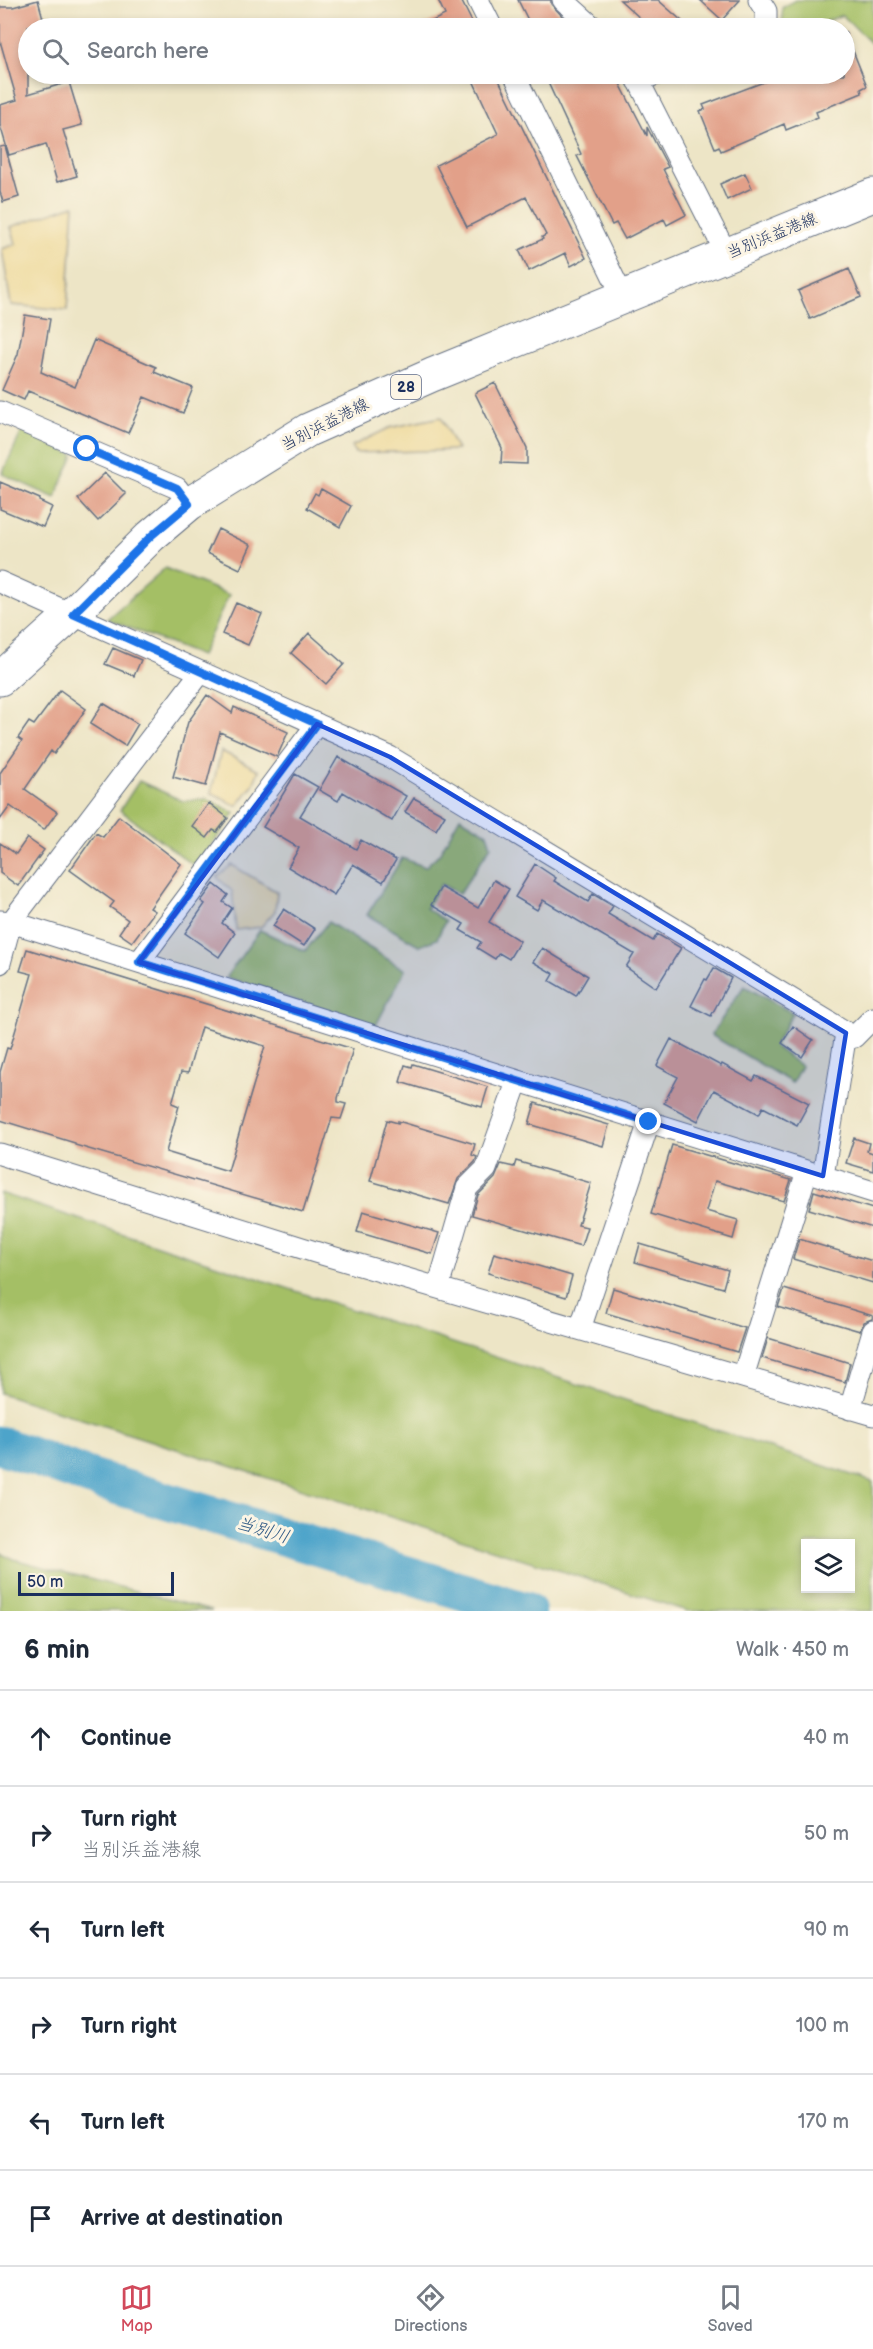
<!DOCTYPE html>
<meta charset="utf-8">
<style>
body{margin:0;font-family:"Balsamiq Sans","Klee One",sans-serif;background:#f6f6f7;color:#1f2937}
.controls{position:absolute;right:18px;bottom:18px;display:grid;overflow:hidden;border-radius:0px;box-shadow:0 3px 9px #0003}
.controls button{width:54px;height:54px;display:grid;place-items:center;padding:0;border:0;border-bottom:2px solid #e0e1e3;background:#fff;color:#1f2937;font:30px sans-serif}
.scale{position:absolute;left:18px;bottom:15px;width:156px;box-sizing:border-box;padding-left:6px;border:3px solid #1b2f5e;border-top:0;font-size:16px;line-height:21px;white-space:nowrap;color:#1b2f5e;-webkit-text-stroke:4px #fcf5e5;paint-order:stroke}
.stop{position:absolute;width:18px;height:18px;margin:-14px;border:4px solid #1a73e8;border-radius:50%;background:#fff}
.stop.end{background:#1a73e8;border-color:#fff;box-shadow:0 2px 6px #0008}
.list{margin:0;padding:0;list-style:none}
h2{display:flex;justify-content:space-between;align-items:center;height:78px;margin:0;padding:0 24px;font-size:26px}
h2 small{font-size:20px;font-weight:400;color:#747a83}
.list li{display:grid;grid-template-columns:39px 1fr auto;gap:18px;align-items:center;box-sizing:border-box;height:96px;padding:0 24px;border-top:2px solid #e0e1e3}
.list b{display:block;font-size:22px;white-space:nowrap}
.list p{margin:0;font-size:20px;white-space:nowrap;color:#747a83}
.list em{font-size:20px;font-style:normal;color:#747a83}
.icon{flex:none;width:33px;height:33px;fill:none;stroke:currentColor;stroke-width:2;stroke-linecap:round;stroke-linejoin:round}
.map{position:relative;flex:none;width:873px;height:1611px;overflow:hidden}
.search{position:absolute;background:#fff;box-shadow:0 3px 9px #0003;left:18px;right:18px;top:18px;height:66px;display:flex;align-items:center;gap:15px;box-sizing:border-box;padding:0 21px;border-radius:33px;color:#747a83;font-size:22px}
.sheet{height:654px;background:#fff}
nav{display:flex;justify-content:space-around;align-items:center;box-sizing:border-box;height:84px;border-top:2px solid #e0e1e3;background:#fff;font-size:16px;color:#747a83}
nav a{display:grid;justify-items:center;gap:3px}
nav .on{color:#d1495b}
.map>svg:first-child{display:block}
.green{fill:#a4bf65;stroke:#607762;stroke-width:1.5;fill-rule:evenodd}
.sand{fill:#eeda9e;stroke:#84847e;stroke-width:1.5}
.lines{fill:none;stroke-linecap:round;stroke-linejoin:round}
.river{stroke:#4ea4ca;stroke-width:38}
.building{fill:#e2a089;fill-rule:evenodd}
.minor-casing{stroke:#646f82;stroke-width:23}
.primary-casing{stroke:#646f82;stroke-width:35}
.minor{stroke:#fff;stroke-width:21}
.primary{stroke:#fff;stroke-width:33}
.route{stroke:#1a73e8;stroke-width:8}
.marked{fill:#1d4ed8;fill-opacity:0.2;stroke:#1d4ed8;stroke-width:4.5;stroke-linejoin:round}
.labels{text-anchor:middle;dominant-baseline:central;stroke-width:6;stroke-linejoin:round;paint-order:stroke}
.shield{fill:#fcf5e5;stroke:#5e6a86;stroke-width:1.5}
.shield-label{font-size:15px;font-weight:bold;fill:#1b2f5e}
.street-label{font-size:16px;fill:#1b2f5e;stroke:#fcf5e5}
.water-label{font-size:18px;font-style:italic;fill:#2d5884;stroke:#fcf5e5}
</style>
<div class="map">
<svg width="873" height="1611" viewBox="0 0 873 1611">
<rect width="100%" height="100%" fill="#fcf5e5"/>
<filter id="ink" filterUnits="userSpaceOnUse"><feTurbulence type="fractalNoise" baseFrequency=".0167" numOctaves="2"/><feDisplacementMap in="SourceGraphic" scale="12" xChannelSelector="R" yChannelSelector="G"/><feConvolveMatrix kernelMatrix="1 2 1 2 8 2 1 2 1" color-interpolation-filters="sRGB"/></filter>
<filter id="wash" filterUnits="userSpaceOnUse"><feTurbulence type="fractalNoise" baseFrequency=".008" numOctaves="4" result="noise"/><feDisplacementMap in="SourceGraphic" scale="24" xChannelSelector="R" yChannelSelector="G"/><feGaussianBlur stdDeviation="1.35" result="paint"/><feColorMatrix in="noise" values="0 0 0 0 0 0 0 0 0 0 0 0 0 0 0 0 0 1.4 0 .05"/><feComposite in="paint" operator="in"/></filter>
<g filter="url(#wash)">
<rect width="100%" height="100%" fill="#ede5c6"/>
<path class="green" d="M795,0H873V45L842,15L811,28H783L782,8Z
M22,431L74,455L55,498L2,474Z
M165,568L229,595L201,656L107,619Z
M139,781L183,801L208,799L235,813L196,867L120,810Z
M460,817L487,833L491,846L459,894L441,884L426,908L445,921L437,939L420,946L367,915L402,858L425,867L439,854Z
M328,922L405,970L375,1027L226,977L260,930L305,951Z
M744,986L793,1013L774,1046L801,1066L792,1083L711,1035Z
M0,1193L873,1482V1611H687L0,1393ZM806,1544H850V1588H806Z
M0,1552L13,1559L212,1611H0Z"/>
<path class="sand" d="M74,205L67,310L11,305L2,249L16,244L11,227Z
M441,417L457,450L355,453L352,446L389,428Z
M221,751L259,770L253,785L237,806L211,793Z
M232,865L277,892L275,911L261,927L236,930L232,891L217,877Z"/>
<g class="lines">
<path class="river" d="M0,1445L104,1482L527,1611"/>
</g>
<g id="blocks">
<path class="building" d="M38,0L44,22L28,26V94L69,82L82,125L63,130L77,176L57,182L46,144L9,155L0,125V105L17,100L0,41V7H13Z
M438,0H461L475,28H418L445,15Z
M518,0H551V4L563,17L568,28H532Z
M620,0H658L690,28H651Z
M700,0H740L722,20Z
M845,31L867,86L861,89L862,93L816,112L818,117L786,130L784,124L721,151L719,146L715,148L700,111L705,109L703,105L785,74H844Z
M470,74H496L586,258L571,266L565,253L529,271L519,250L543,239L542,237L546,235L526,197L467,227L436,165L498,134Z
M544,74H615L647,136V127L668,167L663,169L686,215L667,225L664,219L625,239L616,223L612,225L577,156L581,154Z
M5,146L19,197L3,202L0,192V147Z
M745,173L752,188L727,200L720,184Z
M849,269L861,297L810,319L798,291Z
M25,315L50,319L41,372L75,387L94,340L156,367L154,372L193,388L183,413L144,397L128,433L28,391L24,400L2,390L18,354Z
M495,383L527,448V464L501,463L502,448L475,393Z
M105,473L126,494L98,521L78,499Z
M0,482L40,499L39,501L52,507L43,527L0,509Z
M321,489L351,506L340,527L307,508L315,493L318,495Z
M218,529L251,545L240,569L207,553Z
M236,603L262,614L248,645L222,634Z
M309,633L344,664L326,684L291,653Z
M113,648L141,660L134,676L105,664Z
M60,690L86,709L54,754L51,751L25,789L57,812L44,830L10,806L0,820V773L22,741L18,738L29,722L34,725Z
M207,695L232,713L234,707L288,732L277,757L220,732L206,786L173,777L188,722Z
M103,703L138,724L125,746L90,724Z
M338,757L406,796L392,821L343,792L338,801L319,790Z
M295,774L318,787L300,816L356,849L361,840L396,860L383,882L353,864L334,895L288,867L299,848L263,827Z
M414,798L445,815L436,830L405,812Z
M209,803L228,818L217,832L213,830L207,838L192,826Z
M119,816L181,864L150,908L155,911L132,942L119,933L128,920L110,907L114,902L70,870L96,833L103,837Z
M27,838L44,850L18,886L0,873V843L16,854Z
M535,864L556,878L554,881L588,902L593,894L613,906L608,914L653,941L657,934L681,948L656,988L626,967L634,954L543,900L537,910L515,897Z
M494,880L509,889L489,922L520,941L509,959L499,953L495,959L477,948L481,942L460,930L464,924L431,905L441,887L478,908Z
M214,884L228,895L223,902L232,908L222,923L235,933L219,957L185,933L205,904L201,901Z
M284,909L315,929L304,946L273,926Z
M542,948L588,976L576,996L550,981L554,974L533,962Z
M27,949L353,1049L338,1098V1102L346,1104L341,1119L332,1118L303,1212L75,1145V1143L0,1120V1072L7,1048L10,1049L32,974L20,971ZM201,1027L265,1046L228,1171L166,1152L179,1106L172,1103L181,1072L188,1073Z
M714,968L731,978L711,1016L691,1006L705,979L707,980Z
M793,1026L813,1040L802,1057L782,1043Z
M671,1039L721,1066L722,1064L753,1081L756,1076L809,1103L797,1125L763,1107L759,1114L714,1090L698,1121L664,1103L678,1077L657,1066Z
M413,1064L488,1087L482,1107L400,1082L405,1065L412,1067Z
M535,1103L609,1125L603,1146L529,1124Z
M387,1120L398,1123V1121L475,1144L472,1155L477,1157L475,1162L458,1179L449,1204L370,1181Z
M854,1138L869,1143L867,1151L873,1153V1171L846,1163Z
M672,1145L791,1180L784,1201L715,1181L706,1211L738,1220L733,1239L651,1214Z
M516,1161L591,1183L578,1225L587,1227L581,1246L472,1215L478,1195L495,1178L501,1164L514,1167Z
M814,1191L873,1209V1228L809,1209Z
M363,1211L439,1233L432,1254L357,1232Z
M799,1239L873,1261V1283L793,1259Z
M640,1244L728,1270L723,1288L635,1262Z
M494,1253L572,1276L566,1297L488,1273Z
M613,1288L745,1328L737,1352L606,1313Z
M784,1289L873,1316L872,1319L864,1322L860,1331L778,1307Z
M768,1338L850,1363L845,1382L762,1358Z"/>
</g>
</g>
<g filter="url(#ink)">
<use href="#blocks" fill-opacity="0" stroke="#646f82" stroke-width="1.5"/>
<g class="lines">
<defs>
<path id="minor" d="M478,0L492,28
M563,0L594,28
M759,0L766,11V28
M514,74L623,297
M635,74L727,255
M638,81L657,74
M0,412L177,488L189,504
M0,582L390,757L854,1037L873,1018
M0,921L11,922L873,1192
M139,962L317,724
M0,963L11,922L201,672
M0,1154L315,1252L873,1415
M823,1176L846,1033
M438,1288L467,1188L486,1169L517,1082
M580,1329L649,1122
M743,1377L807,1171
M850,1409L873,1331"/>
<path id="primary" d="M0,679L73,613L151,536L189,504L308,430L432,375L873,195"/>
</defs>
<use href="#minor" class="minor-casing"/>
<use href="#primary" class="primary-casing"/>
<use href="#minor" class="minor"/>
<use href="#primary" class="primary"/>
</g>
</g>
<g class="lines" filter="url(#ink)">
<path class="route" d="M87,449L177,488L189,504L151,536L73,614L317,724L139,962L649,1122"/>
</g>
<path class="marked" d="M317,724L390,757L846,1033L823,1176L139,962Z"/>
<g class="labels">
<rect class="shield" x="391" y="375" width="30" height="24" rx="4.5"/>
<g class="shield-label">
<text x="406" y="387">28</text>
</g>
<g class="street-label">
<text transform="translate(772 236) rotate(-22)">当別浜益港線</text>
<text transform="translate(325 425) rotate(-27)">当別浜益港線</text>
</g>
<g class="water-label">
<text transform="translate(263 1530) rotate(17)">当別川</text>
</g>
</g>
</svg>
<div class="controls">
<button><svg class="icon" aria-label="layers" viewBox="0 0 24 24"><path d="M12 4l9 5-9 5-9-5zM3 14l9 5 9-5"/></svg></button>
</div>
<div class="scale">50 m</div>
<div class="stop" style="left:87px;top:449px"></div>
<div class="stop end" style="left:649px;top:1122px"></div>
<div class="search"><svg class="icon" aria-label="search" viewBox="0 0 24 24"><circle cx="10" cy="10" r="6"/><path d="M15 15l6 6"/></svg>Search here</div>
</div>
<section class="sheet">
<h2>6 min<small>Walk · 450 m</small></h2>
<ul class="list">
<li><svg class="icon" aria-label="ahead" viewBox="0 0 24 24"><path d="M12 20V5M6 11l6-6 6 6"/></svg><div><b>Continue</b></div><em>40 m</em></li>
<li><svg class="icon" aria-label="right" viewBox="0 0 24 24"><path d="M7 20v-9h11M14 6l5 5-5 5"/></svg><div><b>Turn right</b><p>当別浜益港線</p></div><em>50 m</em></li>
<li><svg class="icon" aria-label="left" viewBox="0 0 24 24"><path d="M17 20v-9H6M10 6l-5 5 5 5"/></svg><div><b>Turn left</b></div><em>90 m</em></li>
<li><svg class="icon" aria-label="right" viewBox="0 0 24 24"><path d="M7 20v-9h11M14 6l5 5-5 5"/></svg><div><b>Turn right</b></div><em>100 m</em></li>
<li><svg class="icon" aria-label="left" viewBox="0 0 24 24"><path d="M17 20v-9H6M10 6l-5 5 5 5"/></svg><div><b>Turn left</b></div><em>170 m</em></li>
<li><svg class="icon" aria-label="arrive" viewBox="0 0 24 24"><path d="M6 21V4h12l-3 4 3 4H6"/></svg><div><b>Arrive at destination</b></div></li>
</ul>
</section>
<nav>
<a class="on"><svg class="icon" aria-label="map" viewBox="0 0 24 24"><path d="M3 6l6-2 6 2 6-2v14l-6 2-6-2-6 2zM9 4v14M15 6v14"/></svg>Map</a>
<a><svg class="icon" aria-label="directions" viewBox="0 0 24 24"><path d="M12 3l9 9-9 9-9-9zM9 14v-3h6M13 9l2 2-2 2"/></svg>Directions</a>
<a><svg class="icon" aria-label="saved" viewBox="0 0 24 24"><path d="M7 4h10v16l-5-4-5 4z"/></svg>Saved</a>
</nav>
